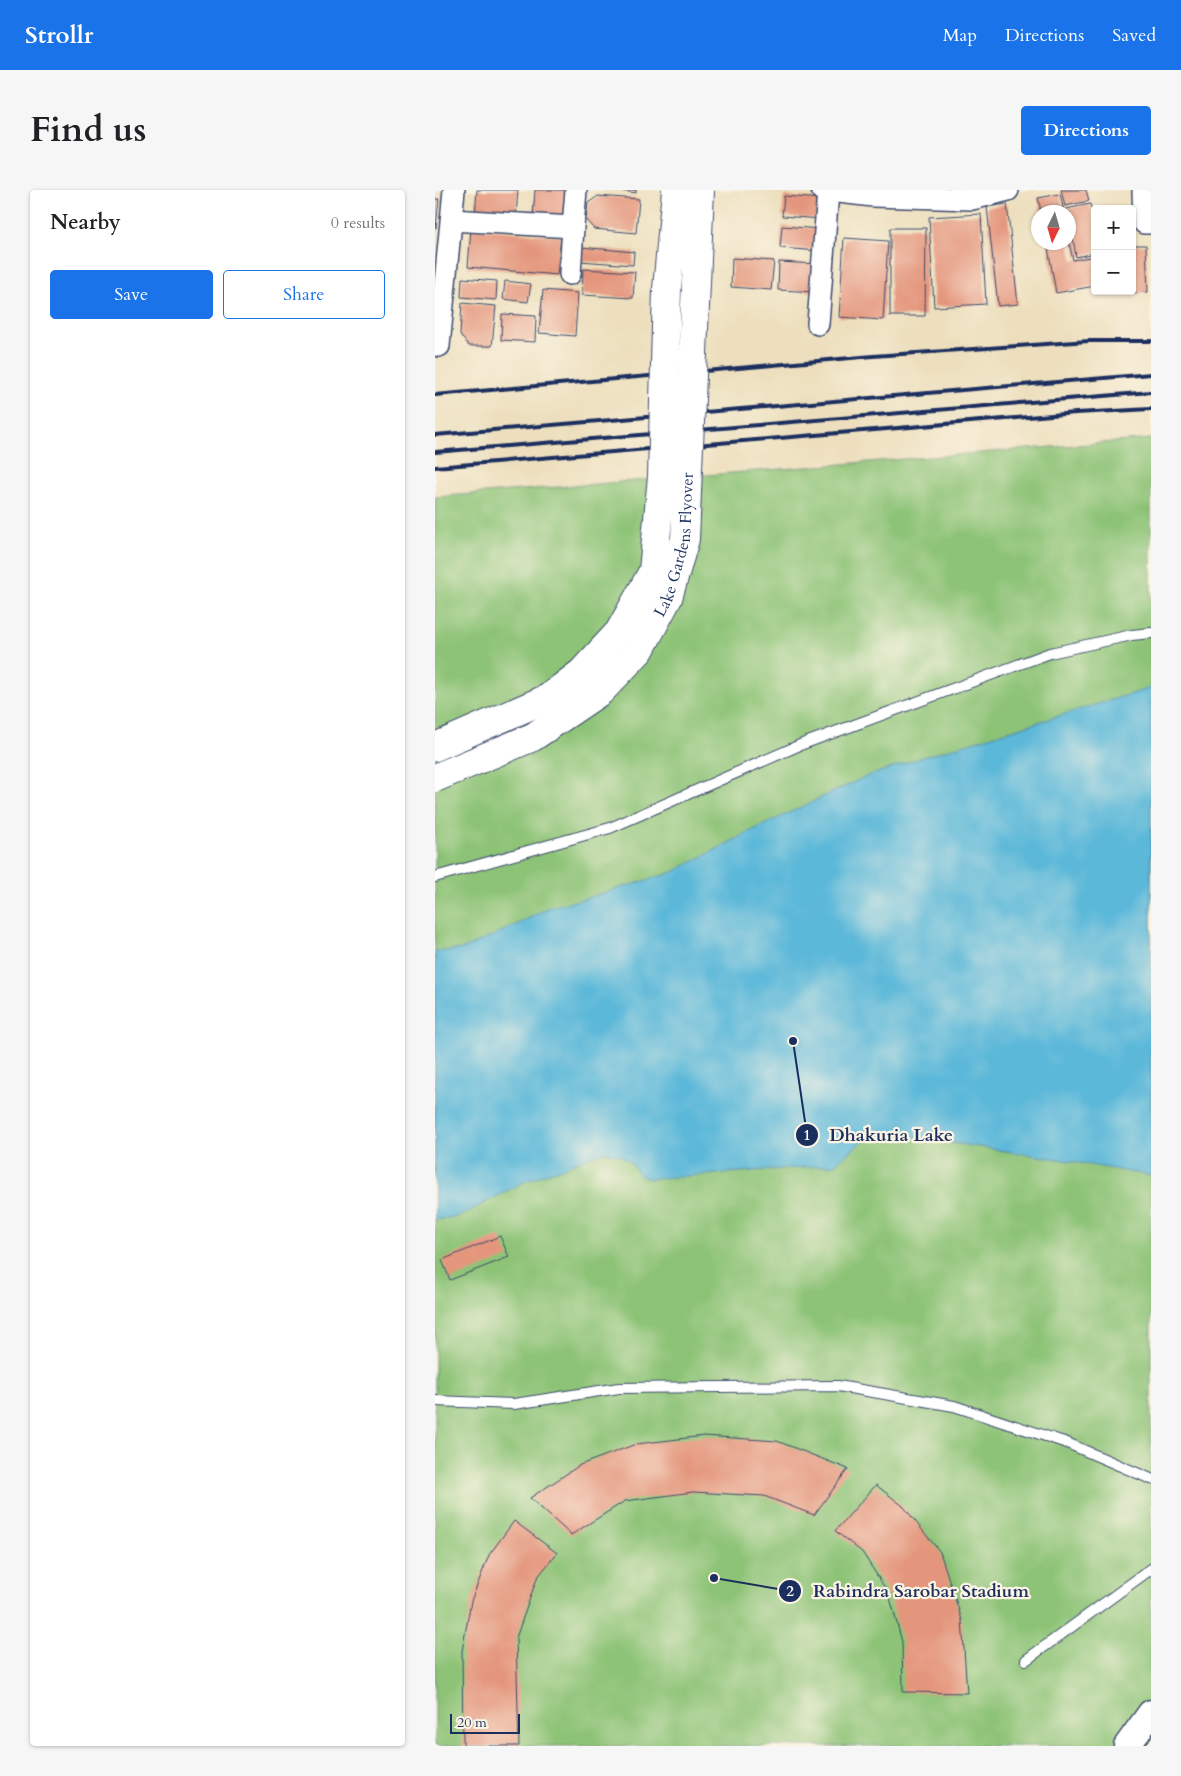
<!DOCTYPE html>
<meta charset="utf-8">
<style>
body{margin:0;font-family:Cardo,serif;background:#f6f6f6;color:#202124}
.controls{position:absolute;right:15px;top:15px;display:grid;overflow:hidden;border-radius:5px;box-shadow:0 1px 4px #0004}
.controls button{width:45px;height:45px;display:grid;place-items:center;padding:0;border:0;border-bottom:1px solid #e0e0e0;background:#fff;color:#202124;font:25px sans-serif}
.compass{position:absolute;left:596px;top:15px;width:45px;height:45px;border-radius:50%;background:#fff;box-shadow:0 1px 4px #0004;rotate:185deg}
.scale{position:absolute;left:15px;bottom:12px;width:70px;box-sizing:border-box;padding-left:5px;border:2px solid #1b2f5e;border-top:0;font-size:14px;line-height:18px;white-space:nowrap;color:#1b2f5e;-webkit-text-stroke:4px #fcf5e5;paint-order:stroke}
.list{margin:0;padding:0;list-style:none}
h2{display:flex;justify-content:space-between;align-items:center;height:65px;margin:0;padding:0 20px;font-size:21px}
h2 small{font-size:16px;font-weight:400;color:#757577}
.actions{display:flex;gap:10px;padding:15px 20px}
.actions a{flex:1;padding:11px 0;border:1px solid #1a73e8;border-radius:5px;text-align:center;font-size:18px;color:#1a73e8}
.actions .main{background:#1a73e8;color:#fff}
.map{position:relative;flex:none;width:716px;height:1556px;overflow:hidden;border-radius:5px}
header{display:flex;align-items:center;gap:30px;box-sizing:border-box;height:70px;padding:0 25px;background:#1a73e8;color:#fff}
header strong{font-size:24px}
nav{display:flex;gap:28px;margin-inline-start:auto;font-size:18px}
.intro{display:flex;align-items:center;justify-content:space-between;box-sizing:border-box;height:120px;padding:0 30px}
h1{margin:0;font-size:35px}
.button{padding:12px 22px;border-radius:5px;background:#1a73e8;color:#fff;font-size:18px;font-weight:700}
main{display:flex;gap:30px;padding:0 30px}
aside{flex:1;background:#fff;border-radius:5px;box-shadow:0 1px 4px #0004}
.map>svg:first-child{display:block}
.green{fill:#8cc376;stroke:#54796a}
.water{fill:#5bb8d9;stroke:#3b749c}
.building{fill:#e4967d}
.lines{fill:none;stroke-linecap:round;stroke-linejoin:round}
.service-casing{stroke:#3a496c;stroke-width:12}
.minor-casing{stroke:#3a496c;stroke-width:24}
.tertiary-casing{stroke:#3a496c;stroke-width:29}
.service{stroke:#fff;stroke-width:10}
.minor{stroke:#fff;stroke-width:21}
.tertiary{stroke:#fff;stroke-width:26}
.rail{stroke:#1b2f5e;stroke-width:4}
.secondary-bridge-casing{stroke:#3a496c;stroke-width:30;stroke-linecap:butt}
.secondary-bridge{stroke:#fff;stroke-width:28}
.labels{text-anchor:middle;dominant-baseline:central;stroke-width:4.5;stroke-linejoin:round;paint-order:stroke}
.street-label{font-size:16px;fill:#1b2f5e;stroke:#fcf5e5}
.leader{fill:none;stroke:#1b2f5e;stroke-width:2}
.callout-dot{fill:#1b2f5e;stroke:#fcf5e5;stroke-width:2}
.mark-label{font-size:15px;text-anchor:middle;font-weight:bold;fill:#fff}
.callout-label{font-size:18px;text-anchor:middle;font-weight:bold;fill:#1b2f5e;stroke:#fcf5e5;stroke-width:4.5;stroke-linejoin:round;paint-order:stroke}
</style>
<header>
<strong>Strollr</strong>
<nav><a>Map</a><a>Directions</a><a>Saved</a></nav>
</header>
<div class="intro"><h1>Find us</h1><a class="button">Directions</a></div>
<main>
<aside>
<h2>Nearby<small>0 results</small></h2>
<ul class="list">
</ul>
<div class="actions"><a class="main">Save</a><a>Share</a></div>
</aside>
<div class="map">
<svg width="716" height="1556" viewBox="0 0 716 1556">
<rect width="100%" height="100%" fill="#fcf5e5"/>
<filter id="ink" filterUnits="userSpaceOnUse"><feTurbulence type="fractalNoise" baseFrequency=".02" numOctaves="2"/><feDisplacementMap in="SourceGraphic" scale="10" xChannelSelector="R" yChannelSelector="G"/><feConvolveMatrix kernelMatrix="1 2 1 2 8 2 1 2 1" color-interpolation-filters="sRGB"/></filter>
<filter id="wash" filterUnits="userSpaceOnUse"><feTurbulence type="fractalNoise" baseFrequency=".0096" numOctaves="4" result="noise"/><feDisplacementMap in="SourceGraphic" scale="20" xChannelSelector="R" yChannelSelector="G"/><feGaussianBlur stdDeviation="1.12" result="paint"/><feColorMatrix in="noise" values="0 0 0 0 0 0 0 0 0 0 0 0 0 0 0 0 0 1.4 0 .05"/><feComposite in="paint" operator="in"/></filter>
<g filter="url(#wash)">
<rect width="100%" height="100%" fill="#eddfbd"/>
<path class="green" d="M716,249V1518L687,1556H0V307Z"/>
<path class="water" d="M716,498V986L623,969L440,941L399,975L214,989L204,985L196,973L185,965L168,962L89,992L25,1026L0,1030V762L28,759L77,737L115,717L148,709L236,683L318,640L430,587L491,566Z"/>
<g id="blocks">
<path class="building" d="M42,0H83L81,27L40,25Z
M100,0H136L135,31L98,28Z
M187,0H201V3L187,1Z
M626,0H651L654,11L630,16Z
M625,4L629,22H606L603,8Z
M163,6L204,9L201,43L159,39L151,30L153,13Z
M349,6L387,9L386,29L347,26Z
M0,9H4L1,38H0Z
M572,14L583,114L563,116L552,17Z
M655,14L660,35V63L641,67L634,22H632L631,19Z
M546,24L551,114L499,117L494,27Z
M347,36L385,39L384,61L345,58Z
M36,38L126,46L122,85L33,77Z
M455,38H491L490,126H455Z
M409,48L453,51L448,130L404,127Z
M612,52H634L638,70L660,66V96L621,103Z
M697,55H711L713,102L697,103Z
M146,57L199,62L198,75L145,71Z
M297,68L339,71L336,100L296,97Z
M344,72L383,74L382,102L343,100Z
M148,79L200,82L198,108L147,105Z
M27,88L62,91L61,110L26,107Z
M70,91L96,94L93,112L68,109Z
M108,100L143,103L140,146L104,143Z
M27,113L61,116L57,156H34L25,145Z
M67,124L101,126L100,152L66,150Z
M65,1046L74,1067L15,1090L7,1070Z
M269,1246L342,1251L413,1279L379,1325L329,1306L258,1302L190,1311L136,1345L95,1308L145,1275L201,1254Z
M441,1295L468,1316L505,1362L527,1430L532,1503L468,1502L467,1452L454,1404L427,1362L400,1341Z
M79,1331L122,1363L102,1388L81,1448L84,1556H28L27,1461L36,1411L54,1365Z"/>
</g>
</g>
<g filter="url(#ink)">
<use href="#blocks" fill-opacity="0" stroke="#3a496c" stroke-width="1"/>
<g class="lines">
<defs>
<path id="service" d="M0,687L175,638L365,555L615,463L697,445L716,443
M0,1211L79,1214L184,1198L403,1196L519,1216L632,1253L716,1289
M591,1470L716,1379"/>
<path id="minor" d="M387,0L438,6L537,9L573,0
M708,0L709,33H716
M16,30L138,37L135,84
M138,37L141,0
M383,134L393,1
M4,156L19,0"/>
<path id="tertiary" d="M692,1556L716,1523"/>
</defs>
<use href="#service" class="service-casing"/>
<use href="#minor" class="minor-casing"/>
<use href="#tertiary" class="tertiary-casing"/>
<use href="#service" class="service"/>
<use href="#minor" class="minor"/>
<use href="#tertiary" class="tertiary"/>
<path class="rail" d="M0,205L438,166L654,151H716
M0,245L716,184
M0,262L716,202
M0,277L641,223L716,219"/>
<defs>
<g id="secondary-bridge">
<path d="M0,557L113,508L147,482L184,442L218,381L227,286L232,99L241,0"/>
<path id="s1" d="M0,588L98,547L166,501L205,460L233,408L250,349L265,0"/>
</g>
</defs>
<use href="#secondary-bridge" class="secondary-bridge-casing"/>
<use href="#secondary-bridge" class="secondary-bridge"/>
</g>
</g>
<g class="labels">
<g class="street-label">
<text stroke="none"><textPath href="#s1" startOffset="358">Lake Gardens Flyover</textPath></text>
</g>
</g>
<path class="leader" d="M358 851L372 945M279 1388L355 1401"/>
<g class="callout-dot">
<circle cx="358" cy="851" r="5"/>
<circle cx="279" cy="1388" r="5"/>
<circle cx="372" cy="945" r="12"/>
<circle cx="355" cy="1401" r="12"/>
</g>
<g class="mark-label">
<text x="372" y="950">1</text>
<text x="355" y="1406">2</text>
</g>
<g class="callout-label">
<text x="456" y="951">Dhakuria Lake</text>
<text x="486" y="1407">Rabindra Sarobar Stadium</text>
</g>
</svg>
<div class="controls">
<button>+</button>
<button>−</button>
</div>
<svg class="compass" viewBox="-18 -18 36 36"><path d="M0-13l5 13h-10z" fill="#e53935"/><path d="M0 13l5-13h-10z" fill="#757577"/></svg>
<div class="scale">20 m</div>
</div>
</main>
